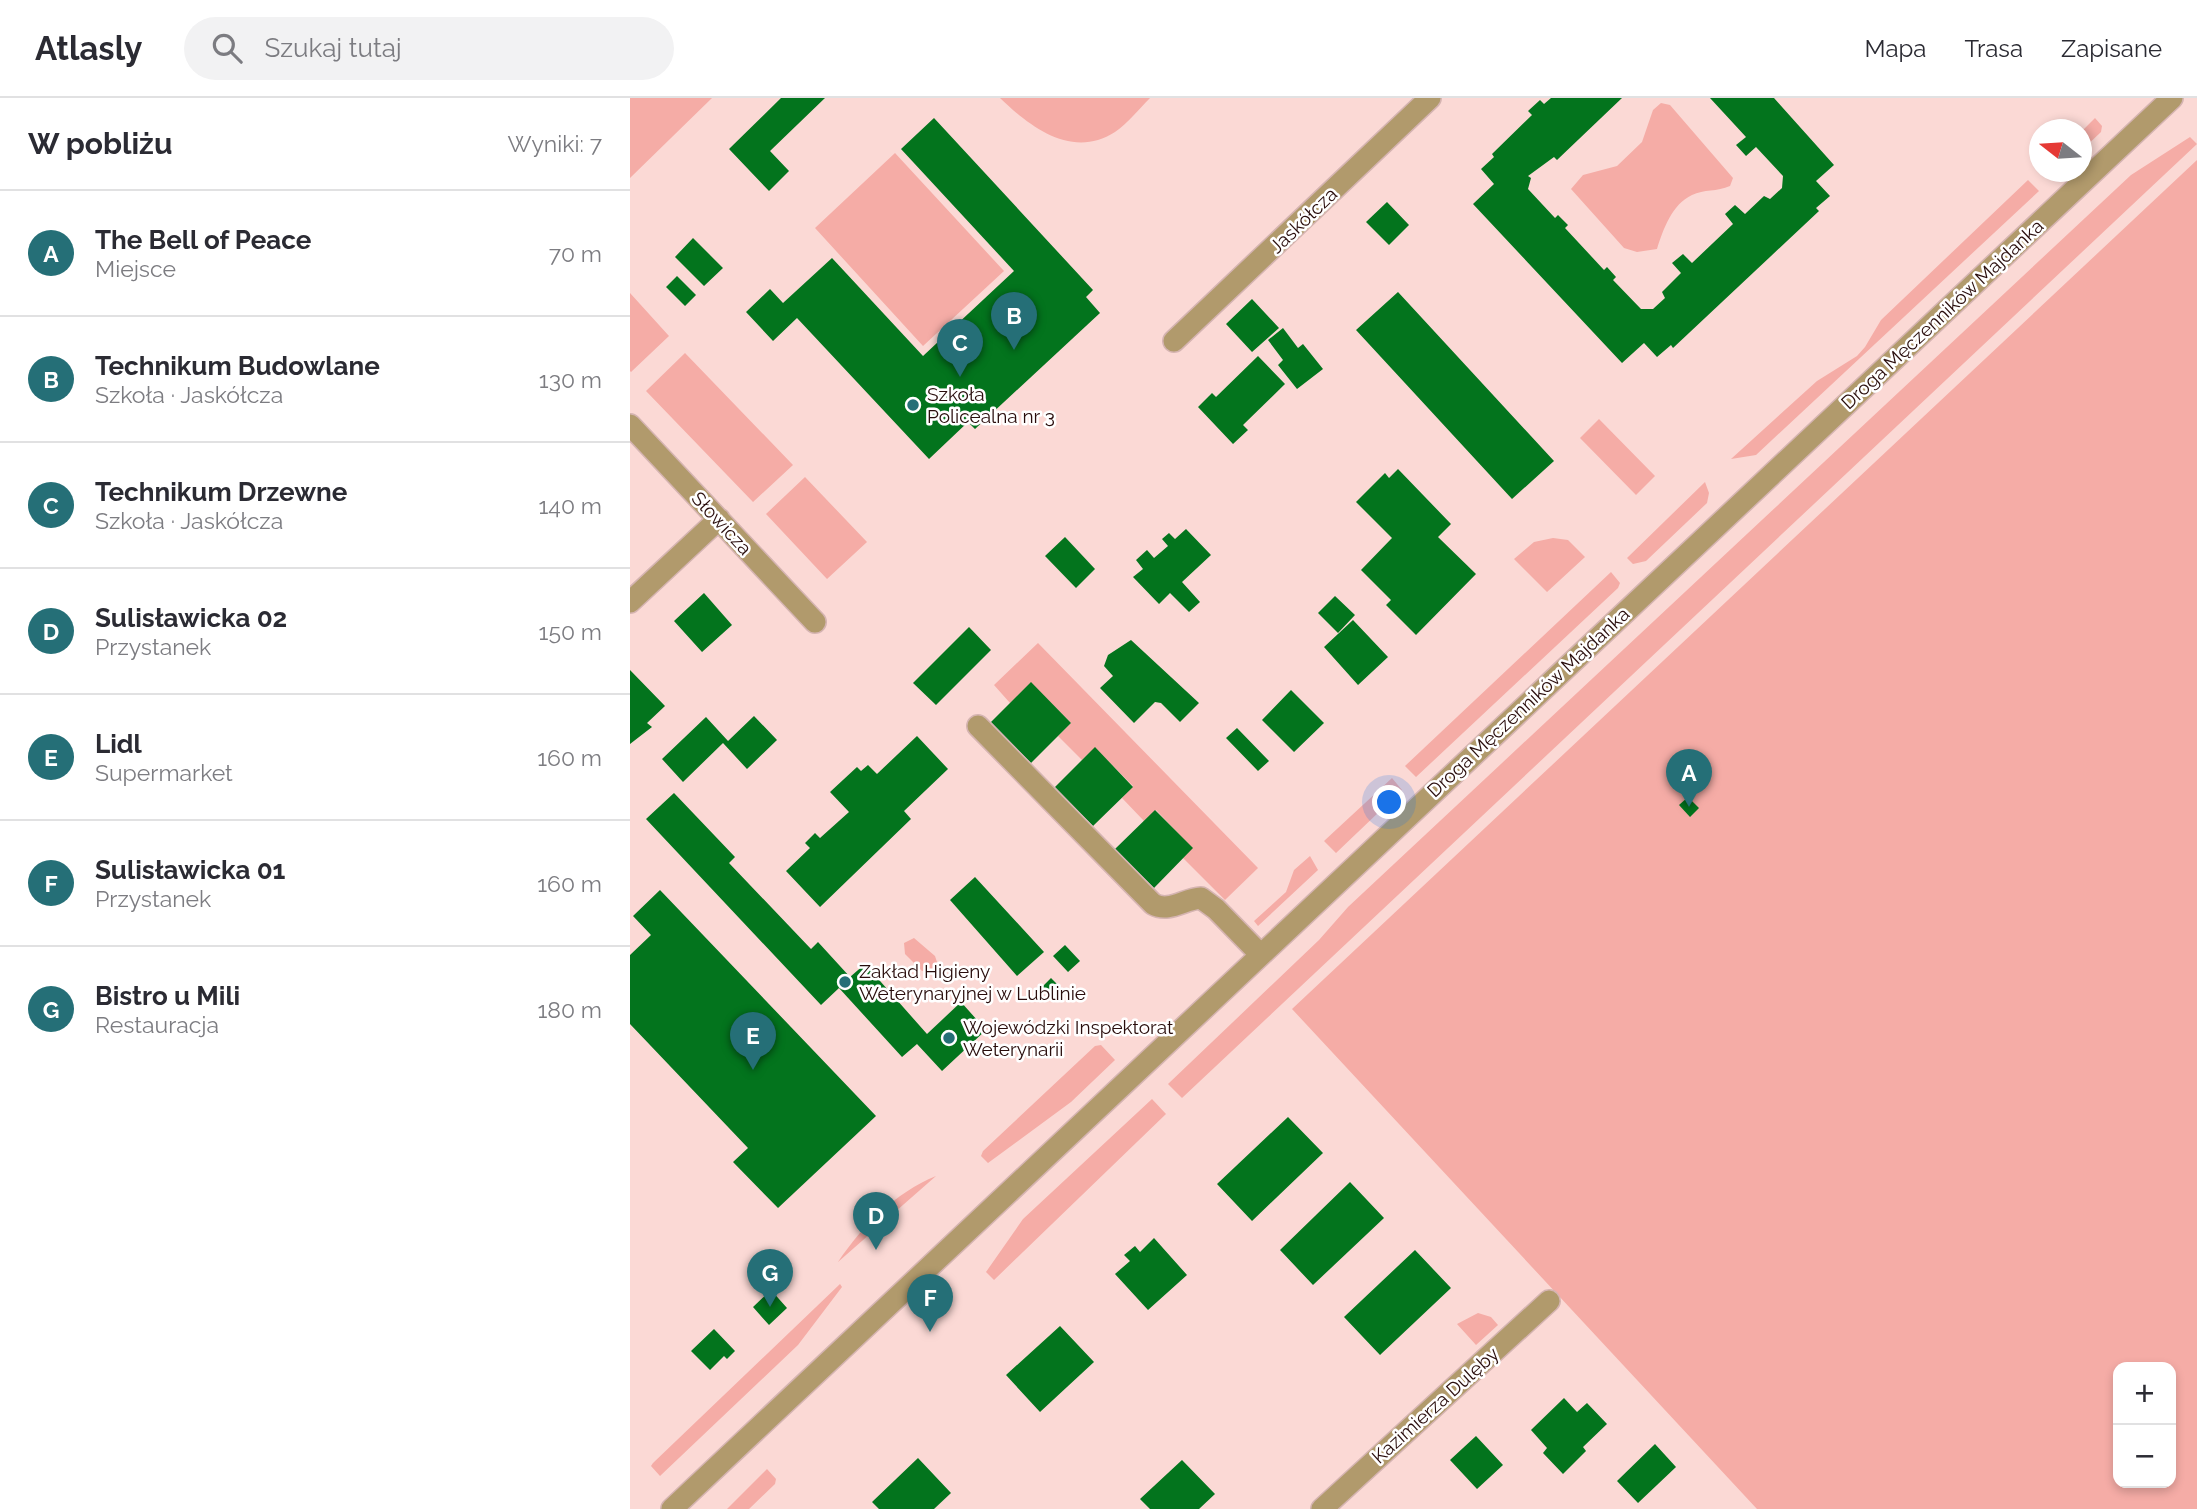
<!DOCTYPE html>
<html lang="pl">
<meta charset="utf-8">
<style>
body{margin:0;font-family:Raleway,sans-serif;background:#f2f2f3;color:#2b2b33}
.controls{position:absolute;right:21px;bottom:21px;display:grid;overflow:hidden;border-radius:14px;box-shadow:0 4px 10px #0003}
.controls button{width:63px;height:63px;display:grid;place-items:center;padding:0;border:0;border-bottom:2px solid #e1e1e2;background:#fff;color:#2b2b33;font:35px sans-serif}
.compass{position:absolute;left:1399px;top:21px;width:63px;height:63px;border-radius:50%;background:#fff;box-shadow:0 4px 10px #0003;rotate:287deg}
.you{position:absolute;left:760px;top:705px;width:24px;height:24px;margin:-18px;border:5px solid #fff;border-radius:50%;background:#1a73e8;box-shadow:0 0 0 10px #1a73e833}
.badge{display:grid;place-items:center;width:46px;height:46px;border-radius:50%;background:#256f77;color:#fff;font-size:23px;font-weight:700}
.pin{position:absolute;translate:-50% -58px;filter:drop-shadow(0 2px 4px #0008)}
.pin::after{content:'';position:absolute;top:37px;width:24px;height:21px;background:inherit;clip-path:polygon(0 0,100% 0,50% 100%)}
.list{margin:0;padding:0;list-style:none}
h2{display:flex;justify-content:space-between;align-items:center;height:91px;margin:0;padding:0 28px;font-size:30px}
h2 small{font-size:23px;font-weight:400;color:#7c7c81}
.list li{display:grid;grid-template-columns:46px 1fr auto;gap:21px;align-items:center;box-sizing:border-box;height:126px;padding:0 28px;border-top:2px solid #e1e1e2}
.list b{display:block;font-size:26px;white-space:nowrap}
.list p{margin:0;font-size:23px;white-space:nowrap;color:#7c7c81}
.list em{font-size:23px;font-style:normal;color:#7c7c81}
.icon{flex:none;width:38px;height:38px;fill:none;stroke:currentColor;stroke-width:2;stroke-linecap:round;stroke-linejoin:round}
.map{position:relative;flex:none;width:1567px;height:1411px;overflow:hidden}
header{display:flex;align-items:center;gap:42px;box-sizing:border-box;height:98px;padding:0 35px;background:#fff;border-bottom:2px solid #e1e1e2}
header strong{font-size:33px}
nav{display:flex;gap:38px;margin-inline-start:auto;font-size:24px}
.search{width:490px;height:63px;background:#f2f2f3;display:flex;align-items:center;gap:18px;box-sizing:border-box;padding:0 24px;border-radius:38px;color:#7c7c81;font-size:26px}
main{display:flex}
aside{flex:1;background:#fff}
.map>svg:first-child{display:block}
.green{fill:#f5aca6;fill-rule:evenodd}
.building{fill:#03741d}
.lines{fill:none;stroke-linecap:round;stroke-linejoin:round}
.minor-casing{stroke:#d5b4b1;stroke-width:24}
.minor{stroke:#b19a6c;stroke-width:21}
.poi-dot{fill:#256f77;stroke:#fff;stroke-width:2.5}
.labels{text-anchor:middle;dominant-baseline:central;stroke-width:5;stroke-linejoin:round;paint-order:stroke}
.street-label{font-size:19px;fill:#290d0c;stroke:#fff}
.poi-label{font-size:19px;fill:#290d0c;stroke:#fff;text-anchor:start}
</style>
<header>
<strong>Atlasly</strong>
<div class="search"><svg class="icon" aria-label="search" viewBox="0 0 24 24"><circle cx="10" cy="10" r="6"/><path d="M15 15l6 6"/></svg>Szukaj tutaj</div>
<nav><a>Mapa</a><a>Trasa</a><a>Zapisane</a></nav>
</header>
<main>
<aside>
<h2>W pobliżu<small>Wyniki: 7</small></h2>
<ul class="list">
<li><span class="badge">A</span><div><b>The Bell of Peace</b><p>Miejsce</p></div><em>70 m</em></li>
<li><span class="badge">B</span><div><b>Technikum Budowlane</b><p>Szkoła · Jaskółcza</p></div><em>130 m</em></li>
<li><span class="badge">C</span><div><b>Technikum Drzewne</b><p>Szkoła · Jaskółcza</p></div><em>140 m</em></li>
<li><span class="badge">D</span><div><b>Sulisławicka 02</b><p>Przystanek</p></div><em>150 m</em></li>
<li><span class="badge">E</span><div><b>Lidl</b><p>Supermarket</p></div><em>160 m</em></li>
<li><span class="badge">F</span><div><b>Sulisławicka 01</b><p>Przystanek</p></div><em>160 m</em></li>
<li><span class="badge">G</span><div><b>Bistro u Mili</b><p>Restauracja</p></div><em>180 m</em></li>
</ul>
</aside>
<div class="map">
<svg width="1567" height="1411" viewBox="0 0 1567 1411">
<rect width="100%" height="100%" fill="#fbd9d5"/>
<path class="green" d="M0,0H82L0,80Z
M370,0H520C509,11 498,25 485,34C442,62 399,28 370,0Z
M1031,5L1040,7L1103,80L1100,88C1087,94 1074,91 1062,97C1042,106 1033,132 1027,151L1007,154L994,150L941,91L953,77L987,68L1012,44L1023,12Z
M1465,20L1472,28L1471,34L1452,52V33Z
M1560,39L1567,46L552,1000L538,986L689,842L718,809L1501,77Z
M265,55L374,173L293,248L185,130Z
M1567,62V1411H1127L662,911ZM1488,1269H1541V1385H1488Z
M1398,82L1409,93L1126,357L1101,361L1187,283L1227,258L1235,249L1251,222Z
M0,195L39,238L1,274L0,273Z
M55,255L163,367L123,404L16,293Z
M969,321L1025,378L1006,397L950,340Z
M175,379L237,444L197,481L136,416Z
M1075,384L1079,395L1077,405L1016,463L1003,466L997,460Z
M923,440L938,442L955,459L917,494L884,461L904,444Z
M981,474L990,485L988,490L786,679L775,668Z
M408,545L628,770L595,802L553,760L562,750L526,712L514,723L492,700L503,688L465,650L452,662L428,638L441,625L401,585L380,605L364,587Z
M762,680L772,692L706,755L694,743Z
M680,758L688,772L628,828L624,823L656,794L664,772Z
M284,840L305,858L307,864L302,872L292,873L275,856L274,845Z
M471,947L485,962L441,1004L358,1065L351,1058L353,1053L465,948Z
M522,1001L536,1016L364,1182L356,1174L393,1121Z
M306,1078L208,1164C233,1127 265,1095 306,1078Z
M210,1186L212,1189L168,1247L30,1378L21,1368L23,1365Z
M848,1215L861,1219L868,1227L846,1247L827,1226Z
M137,1371L146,1381L145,1386L119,1411H97Z"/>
<path class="building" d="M151,0H195L140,53L159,73L139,93L99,51Z
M921,0H992L927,62L924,59L898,78L901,80L898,91L925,120L928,117L938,127L935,130L974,172L977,169L986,179L983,182L1011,211H1023L1035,200L1032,194L1051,175L1042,165L1053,156L1062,165L1103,126L1095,116L1105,107L1115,116L1134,98L1140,101L1152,90L1153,78L1126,49L1116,58L1106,47L1116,39L1080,0H1144L1204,67L1186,83L1200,98L1186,110L1189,113L1043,250L1041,247L1027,259L1014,245L992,265L843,106L864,86L851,71L864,59L862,56L902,17L898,13L910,2L914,6Z
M304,20L463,192L456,199L470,215L345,331L338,324L299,361L167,220L143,243L116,214L140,191L153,205L202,160L293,258L384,173L271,51Z
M757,104L779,127L759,147L736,124Z
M63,140L93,170L74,188L45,159Z
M47,178L66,197L55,208L36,189Z
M768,194L924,363L882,401L726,232Z
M622,201L649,230L622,254L596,226Z
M653,230L668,250L673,246L693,271L667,291L648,267L653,262L638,242Z
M628,258L655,286L613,327L618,332L603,346L568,309L582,295L586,299Z
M768,371L821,426L808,439L846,476L786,537L756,507L761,502L731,472L762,440L726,404L755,375L759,380Z
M556,431L581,457L552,484L570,504L559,514L540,495L529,506L503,479L513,471L506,462L517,452L524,460L538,448L532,441L539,435L545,441Z
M435,439L465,471L446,490L415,458Z
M74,495L102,527L72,554L44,523Z
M705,498L725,517L708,535L688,515Z
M723,522L758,559L728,587L694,549Z
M339,529L361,552L306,607L283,585Z
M501,542L569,605L550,624L531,605L525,604L504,625L470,590L483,578L474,568L478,557Z
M0,572L35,608L17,625L22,629L0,646Z
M401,584L441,625L401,665L361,624Z
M661,592L694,625L664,654L632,622Z
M124,618L147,642L117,671L93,645L53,684L32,661L76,619L98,643Z
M607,630L639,663L628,673L596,640Z
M287,638L318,671L274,713L281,721L190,809L156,773L180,750L175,745L185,735L190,740L219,714L200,694L227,669L231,673L238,667L247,676Z
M465,649L503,689L463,728L425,689Z
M44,695L105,759L99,765L181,851L188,844L220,879L235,866L297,936L331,904L356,932L312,973L287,946L272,959L209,890L191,907L16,721Z
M1058,699L1069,710L1060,719L1049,707Z
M525,712L563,750L524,790L485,751Z
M345,779L414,854L387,878L320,802Z
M30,792L246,1018L148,1110L103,1064L118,1050L0,926V857L21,837L3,818Z
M435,847L450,863L438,874L423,858Z
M421,880L428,887L418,897L412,889Z
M658,1019L693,1055L622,1123L587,1086Z
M720,1084L754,1120L683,1187L650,1152Z
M524,1140L557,1177L518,1212L485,1176L500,1163L494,1157L505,1148L510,1154Z
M785,1152L821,1190L750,1257L714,1219Z
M141,1192L157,1210L139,1227L123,1209Z
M430,1228L464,1264L410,1314L376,1277Z
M84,1231L105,1253L97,1261L94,1258L80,1272L61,1253Z
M934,1300L947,1314L957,1305L977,1326L953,1349L956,1353L933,1376L913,1355L917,1350L901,1332Z
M846,1338L873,1367L847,1391L820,1362Z
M1025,1346L1046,1369L1008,1405L987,1383Z
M288,1360L321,1395L304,1411H249L242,1404Z
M552,1362L585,1396L569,1411H520L510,1401Z"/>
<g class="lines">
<defs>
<path id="minor" d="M544,243L800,0
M0,327L185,524
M0,504L89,421
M348,628L523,806C539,815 554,801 571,800L586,811L630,856
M42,1411L1542,0
M692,1411L919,1203"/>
</defs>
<use href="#minor" class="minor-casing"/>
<use href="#minor" class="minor"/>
</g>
<g class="poi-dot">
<circle cx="283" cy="307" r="7"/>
<circle cx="215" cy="884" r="7"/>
<circle cx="319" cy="940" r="7"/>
</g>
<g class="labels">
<g class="street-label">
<text transform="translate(673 122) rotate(-44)">Jaskółcza</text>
<text transform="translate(1312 216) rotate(-43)">Droga Męczenników Majdanka</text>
<text transform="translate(92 425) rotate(47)">Słowicza</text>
<text transform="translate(898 604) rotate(-43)">Droga Męczenników Majdanka</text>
<text transform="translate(805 1307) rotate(-42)">Kazimierza Dulęby</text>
</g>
<g class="poi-label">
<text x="297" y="296">Szkoła<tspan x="297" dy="22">Policealna nr 3</tspan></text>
<text x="229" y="873">Zakład Higieny<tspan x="229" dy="22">Weterynaryjnej w Lublinie</tspan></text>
<text x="333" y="929">Wojewódzki Inspektorat<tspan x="333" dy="22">Weterynarii</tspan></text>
</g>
</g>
</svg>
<div class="controls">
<button>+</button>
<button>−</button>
</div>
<svg class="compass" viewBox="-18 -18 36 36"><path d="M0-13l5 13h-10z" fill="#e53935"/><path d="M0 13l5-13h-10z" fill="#7c7c81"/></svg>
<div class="you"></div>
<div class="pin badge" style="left:1059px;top:709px">A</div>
<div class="pin badge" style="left:384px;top:252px">B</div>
<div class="pin badge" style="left:330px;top:279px">C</div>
<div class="pin badge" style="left:246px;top:1152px">D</div>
<div class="pin badge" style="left:123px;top:972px">E</div>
<div class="pin badge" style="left:300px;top:1234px">F</div>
<div class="pin badge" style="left:140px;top:1209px">G</div>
</div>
</main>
